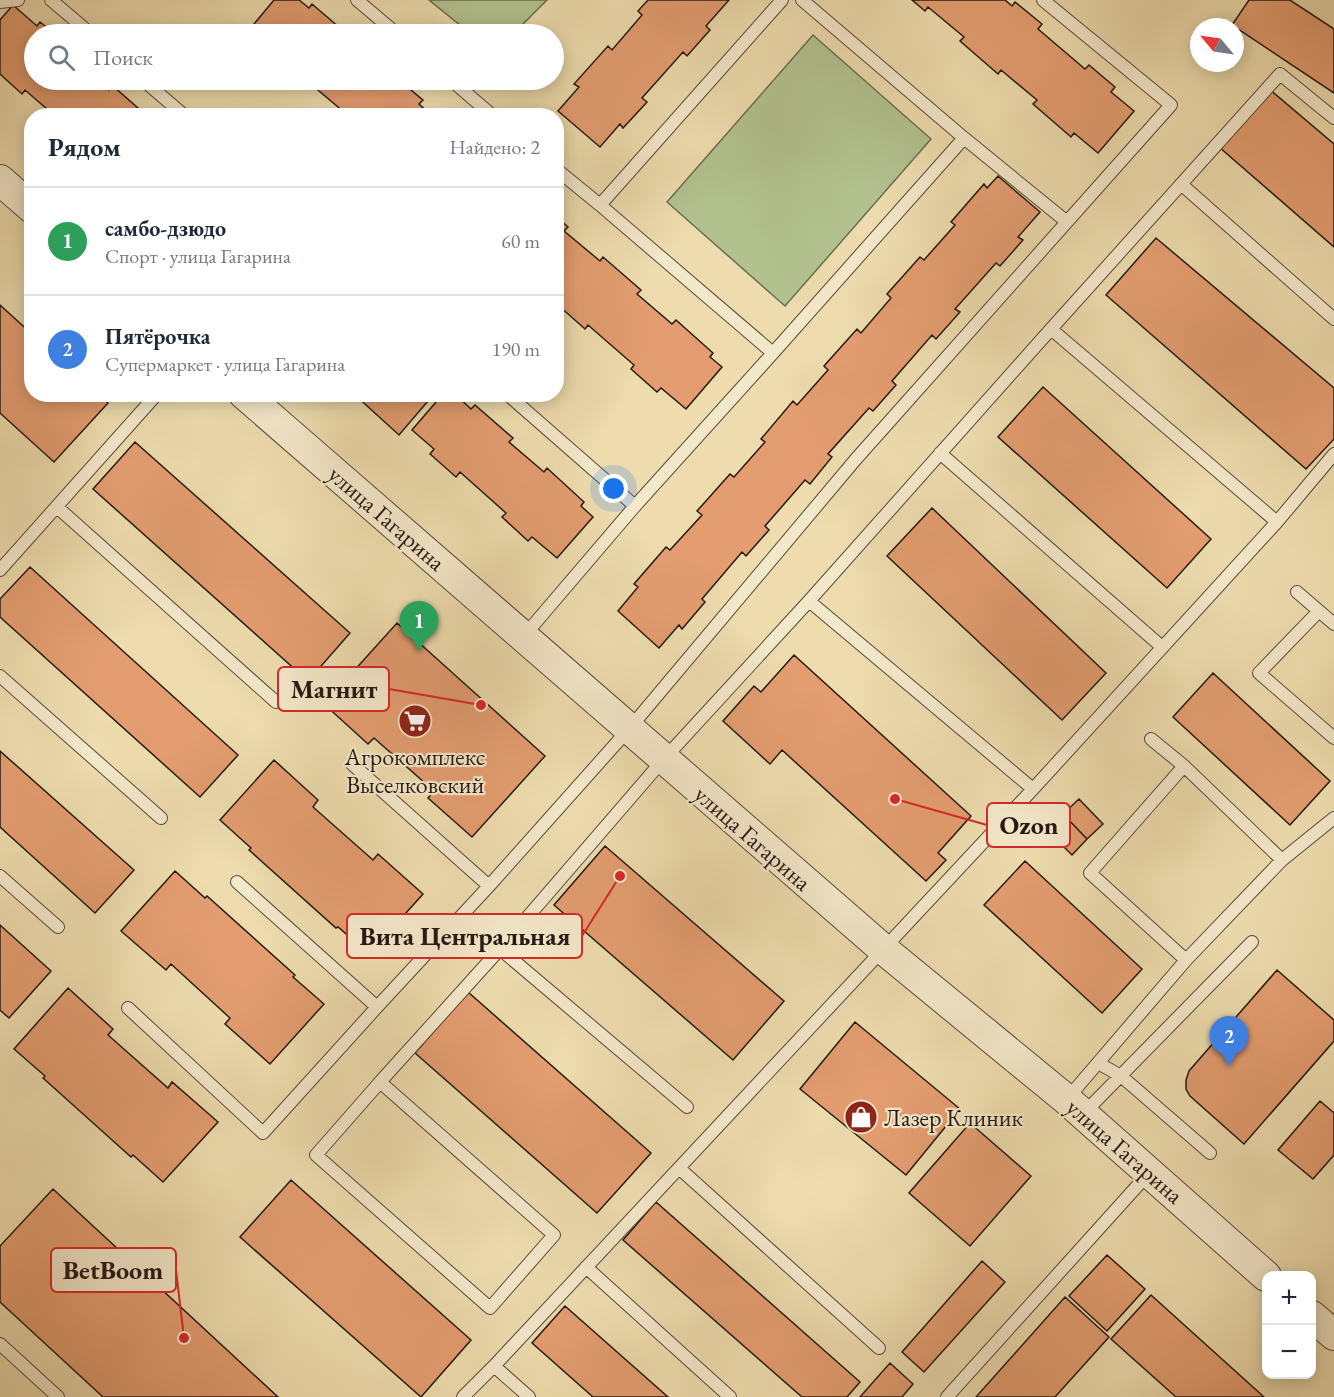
<!DOCTYPE html>
<html lang="ru">
<meta charset="utf-8">
<style>
body{margin:0;font-family:"EB Garamond",serif;background:#f2f2f3;color:#1f2937}
.controls{position:absolute;right:18px;bottom:18px;display:grid;overflow:hidden;border-radius:12px;box-shadow:0 3px 15px #0003}
.controls button{width:54px;height:54px;display:grid;place-items:center;padding:0;border:0;border-bottom:2px solid #e0e1e3;background:#fff;color:#1f2937;font:30px sans-serif}
.compass{position:absolute;left:1190px;top:18px;width:54px;height:54px;border-radius:50%;background:#fff;box-shadow:0 3px 15px #0003;rotate:299deg}
.you{position:absolute;left:614px;top:489px;width:21px;height:21px;margin:-15px;border:4px solid #fff;border-radius:50%;background:#1a73e8;box-shadow:0 0 0 9px #1a73e833}
.badge{display:grid;place-items:center;width:39px;height:39px;border-radius:50%;background:#8f2418;color:#fff;font-size:20px;font-weight:700}
.pin{position:absolute;translate:-50% -50px;filter:drop-shadow(0 2px 3px #0008)}
.pin::after{content:'';position:absolute;top:32px;width:21px;height:18px;background:inherit;clip-path:polygon(0 0,100% 0,50% 100%)}
.list{margin:0;padding:0;list-style:none}
h2{display:flex;justify-content:space-between;align-items:center;height:78px;margin:0;padding:0 24px;font-size:26px}
h2 small{font-size:20px;font-weight:400;color:#747a83}
.list li{display:grid;grid-template-columns:39px 1fr auto;gap:18px;align-items:center;box-sizing:border-box;height:108px;padding:0 24px;border-top:2px solid #e0e1e3}
.list b{display:block;font-size:22px;white-space:nowrap}
.list p{margin:0;font-size:20px;white-space:nowrap;color:#747a83}
.list em{font-size:20px;font-style:normal;color:#747a83}
.icon{flex:none;width:33px;height:33px;fill:none;stroke:currentColor;stroke-width:2;stroke-linecap:round;stroke-linejoin:round}
.map{position:relative;flex:none;width:1334px;height:1397px;overflow:hidden}
.search{position:absolute;background:#fff;box-shadow:0 3px 15px #0003;left:24px;top:24px;width:540px;height:66px;display:flex;align-items:center;gap:15px;box-sizing:border-box;padding:0 21px;border-radius:33px;color:#747a83;font-size:22px}
.panel{position:absolute;background:#fff;box-shadow:0 3px 15px #0003;left:24px;top:108px;width:540px;height:294px;border-radius:24px}
.map>svg:first-child{display:block}
.green{fill:#b2c28f;stroke:#6c6d52;stroke-width:1.5}
.building{fill:#e39d70;stroke:#251814;stroke-width:1.5}
.lines{fill:none;stroke-linecap:round;stroke-linejoin:round}
.service-casing{stroke:#57493a;stroke-width:14}
.tertiary-casing{stroke:#57493a;stroke-width:32}
.service{stroke:#f4e8ca;stroke-width:12}
.tertiary{stroke:#f4e8ca;stroke-width:30}
.labels{text-anchor:middle;dominant-baseline:central;stroke-width:4.5;stroke-linejoin:round;paint-order:stroke}
.street-label{font-size:24px;fill:#251814;stroke:#f4e8ca}
.poi-label{font-size:24px;fill:#251814;stroke:#f4e8ca}
.leader{fill:none;stroke:#d62828;stroke-width:2}
.callout-dot{fill:#d62828;stroke:#f4e8ca;stroke-width:2}
.callout{fill:#f4e8ca;stroke:#d62828;stroke-width:2}
.callout-label{font-size:26px;text-anchor:middle;font-weight:bold;fill:#251814}
</style>
<div class="map">
<svg width="1334" height="1397" viewBox="0 0 1334 1397">
<rect width="100%" height="100%" fill="#eedcae"/>
<filter id="stains"><feTurbulence type="fractalNoise" baseFrequency=".00333" numOctaves="4"/><feColorMatrix values="0 0 0 0 .2 0 0 0 0 .09 0 0 0 0 .02 0 0 0 .5 -.17"/></filter>
<radialGradient id="worn" r=".72"><stop offset=".6" stop-color="#630" stop-opacity="0"/><stop offset="1" stop-color="#630" stop-opacity=".3"/></radialGradient>
<path class="green" d="M429,0H547L513,34H471Z
M813,35L931,139L785,306L667,202Z"/>
<path class="building" d="M274,0H299L309,8L312,4L347,34H254L249,30Z
M648,0H729L706,26L710,30L687,56L683,52L642,98L647,102L623,128L620,124L600,147L558,111L579,87L574,84L608,46L612,50L642,15L638,11Z
M912,0H1005L1012,6L1015,2L1042,24L1038,29L1085,69L1089,65L1115,87L1111,92L1134,111L1098,153L1074,133L1071,137L1033,104L1037,100L1001,70L998,74L960,41L964,37L928,7L925,11Z
M1249,0H1290L1334,29V93L1232,25Z
M13,5L37,26L40,22L55,34H34V80H97L109,90L113,86L147,116H55L25,90L22,94L0,74V20Z
M306,80H399L423,100L419,104L432,116H341L344,112Z
M1269,89L1334,144V247L1219,147Z
M998,176L1040,212L1018,237L1023,240L1000,266L996,263L955,309L960,312L936,339L932,335L892,381L896,385L873,411L869,408L828,454L832,457L810,484L805,480L765,526L769,530L746,556L742,552L702,599L705,602L682,629L679,625L659,648L618,611L638,587L634,584L666,547L670,550L702,515L697,511L730,474L734,477L765,442L761,439L793,401L797,405L828,370L824,366L857,329L861,333L891,298L887,294L920,257L924,260L955,225L951,222L984,184L987,188Z
M556,216L568,227L564,231L600,261L603,257L641,290L637,294L672,324L676,320L713,353L710,357L722,367L686,409L661,388L657,392L631,369L634,365L588,325L585,329L559,306L562,302L556,297Z
M1156,238L1334,388V439L1306,469L1106,295Z
M0,305L32,334V394H99L108,403L54,462L0,413Z
M1043,387L1211,539L1167,588L998,437Z
M354,394H434L399,435Z
M443,394H455L471,409L475,405L513,438L509,442L544,472L547,468L584,502L581,506L593,517L557,558L532,537L528,541L502,517L506,513L460,472L456,477L430,454L434,449L412,430Z
M135,442L350,633L308,681L93,489Z
M932,508L1106,673L1062,720L887,556Z
M30,567L238,755L200,797L0,617V599Z
M397,623L545,756L472,837L428,798L434,791L374,738L368,744L324,704Z
M794,655L971,816L938,853L946,860L926,881L782,750L770,764L723,721L754,686L761,692Z
M1213,673L1330,781L1290,825L1173,717Z
M0,751L134,870L95,913L0,827Z
M274,760L318,800L313,807L373,860L378,854L423,894L369,954L338,927L336,928L249,850L251,848L220,820Z
M1079,799L1103,824L1087,839L1063,814Z
M1063,814L1087,839L1072,855L1047,830Z
M605,846L784,1001L733,1060L554,905Z
M1025,861L1142,969L1102,1013L984,905Z
M175,871L205,898L207,896L295,975L293,977L324,1004L270,1064L225,1024L230,1018L171,964L166,970L121,931Z
M0,925L51,971L9,1018L0,1010Z
M1277,970L1334,1020V1041L1244,1144L1190,1096L1186,1089V1080L1189,1071Z
M68,988L113,1029L108,1035L168,1088L172,1082L218,1122L163,1182L133,1155L131,1157L43,1078L45,1076L14,1049Z
M468,992L651,1153L597,1213L415,1053Z
M855,1022L960,1109L906,1175L800,1089Z
M1320,1101L1334,1113V1155L1313,1179L1278,1150Z
M970,1123L1031,1176L970,1246L909,1193Z
M291,1180L471,1340L421,1397L240,1237Z
M53,1189L278,1397H103L0,1302V1246Z
M656,1202L860,1382L847,1397H802L623,1240Z
M1107,1255L1145,1289L1107,1331L1069,1296Z
M982,1261L1005,1282L924,1372L902,1352Z
M1151,1295L1264,1397H1176L1111,1339Z
M1065,1297L1109,1337L1055,1397H976Z
M565,1306L668,1397H593L532,1343Z
M890,1363L913,1384L902,1397H860Z"/>
<g class="lines">
<defs>
<path id="service" d="M51,0L91,34
M357,0L397,34
M0,2L18,0
M143,80L185,116
M451,80L493,116
M964,138L1067,222
M556,169L600,205
M1181,184L1334,319
M1051,329L1280,74L1334,118
M773,353L600,205L782,0
M507,394L635,506
M940,453L1162,647
M57,507L276,702
M1277,522L1334,454
M0,570L157,394
M1297,592L1334,624
M809,601L1033,789
M1319,611L1259,673L1334,738
M524,636L635,506L773,353L964,138L802,0
M0,676L161,818
M1151,739L1184,766L1282,860
M352,764L489,886L629,729L856,459L1171,105L1043,0
M1184,766L1090,873L1186,960
M0,876L58,927
M237,882L377,1007L489,886
M128,1008L263,1133L377,1007
M1098,1063L1121,1076L1210,1153
M380,1082L316,1155L490,1308L554,1235L380,1082L500,949
M1067,1099L1186,960L1282,860L1334,818
M1083,1114L1252,942
M679,1168L879,1348
M586,1267L730,1397
M0,1344L58,1397
M494,1366L529,1397
M463,1397L494,1366L1033,789L1277,522L1051,329L809,601L663,760L500,949L687,1107
M947,1397L1149,1173"/>
<path id="tertiary" d="M0,180L32,208
M244,394L883,949L1067,1100L1266,1276
M1312,1316L1334,1335"/>
</defs>
<use href="#service" class="service-casing"/>
<use href="#tertiary" class="tertiary-casing"/>
<use href="#service" class="service"/>
<use href="#tertiary" class="tertiary"/>
</g>
<defs>
<symbol id="supermarket-disc" viewBox="-11 -11 22 22"><circle r="9.5" fill="#8f2418" stroke="#f4e8ca"/><path d="M-6-5.5h2.5l.6 2H6L4.5 2H-2.5L-4.4-4H-6ZM-1.5 3.2a1.3 1.3 0 1 0 .1 0ZM3 3.2a1.3 1.3 0 1 0 .1 0Z" fill="#fff"/></symbol>
<symbol id="shop-disc" viewBox="-11 -11 22 22"><circle r="9.5" fill="#8f2418" stroke="#f4e8ca"/><path d="M-5-2.5h2.3a2.7 3.5 0 0 1 5.4 0H5L5.5 6h-11ZM-1.5-2.5h3a1.5 2.3 0 0 0-3 0Z" fill="#fff"/></symbol>
</defs>
<g fill-rule="evenodd">
<use href="#supermarket-disc" x="396" y="702" width="38" height="38"/>
<use href="#shop-disc" x="842" y="1098" width="38" height="38"/>
</g>
<g class="labels">
<g class="street-label">
<text transform="translate(387 518) rotate(41)">улица Гагарина</text>
<text transform="translate(753 838) rotate(41)">улица Гагарина</text>
<text transform="translate(1125 1151) rotate(41)">улица Гагарина</text>
</g>
<g class="poi-label">
<text x="415" y="756">Агрокомплекс<tspan x="415" dy="28">Выселковский</tspan></text>
<text x="884" y="1117" text-anchor="start">Лазер Клиник</text>
</g>
</g>
<path class="leader" d="M481 705L389 689M895 799L987 825M620 876L582 936M184 1338L176 1270"/>
<g class="callout-dot">
<circle cx="481" cy="705" r="6"/>
<circle cx="895" cy="799" r="6"/>
<circle cx="620" cy="876" r="6"/>
<circle cx="184" cy="1338" r="6"/>
</g>
<g class="callout">
<rect x="278" y="667" width="111" height="44" rx="6"/>
<rect x="987" y="803" width="83" height="44" rx="6"/>
<rect x="347" y="914" width="235" height="44" rx="6"/>
<rect x="51" y="1248" width="125" height="44" rx="6"/>
</g>
<g class="callout-label">
<text x="334" y="698">Магнит</text>
<text x="1029" y="834">Ozon</text>
<text x="465" y="945">Вита Центральная</text>
<text x="113" y="1279">BetBoom</text>
</g>
<rect width="100%" height="100%" filter="url(#stains)"/>
<rect width="100%" height="100%" fill="url(#worn)"/>
</svg>
<div class="controls">
<button>+</button>
<button>−</button>
</div>
<svg class="compass" viewBox="-18 -18 36 36"><path d="M0-13l5 13h-10z" fill="#e53935"/><path d="M0 13l5-13h-10z" fill="#747a83"/></svg>
<div class="you"></div>
<div class="pin badge" style="left:419px;top:651px;background:#2e9e5b">1</div>
<div class="pin badge" style="left:1229px;top:1066px;background:#3f7fe0">2</div>
<div class="search"><svg class="icon" aria-label="search" viewBox="0 0 24 24"><circle cx="10" cy="10" r="6"/><path d="M15 15l6 6"/></svg>Поиск</div>
<section class="panel">
<h2>Рядом<small>Найдено: 2</small></h2>
<ul class="list">
<li><span class="badge" style="background:#2e9e5b">1</span><div><b>самбо-дзюдо</b><p>Спорт · улица Гагарина</p></div><em>60 m</em></li>
<li><span class="badge" style="background:#3f7fe0">2</span><div><b>Пятёрочка</b><p>Супермаркет · улица Гагарина</p></div><em>190 m</em></li>
</ul>
</section>
</div>
